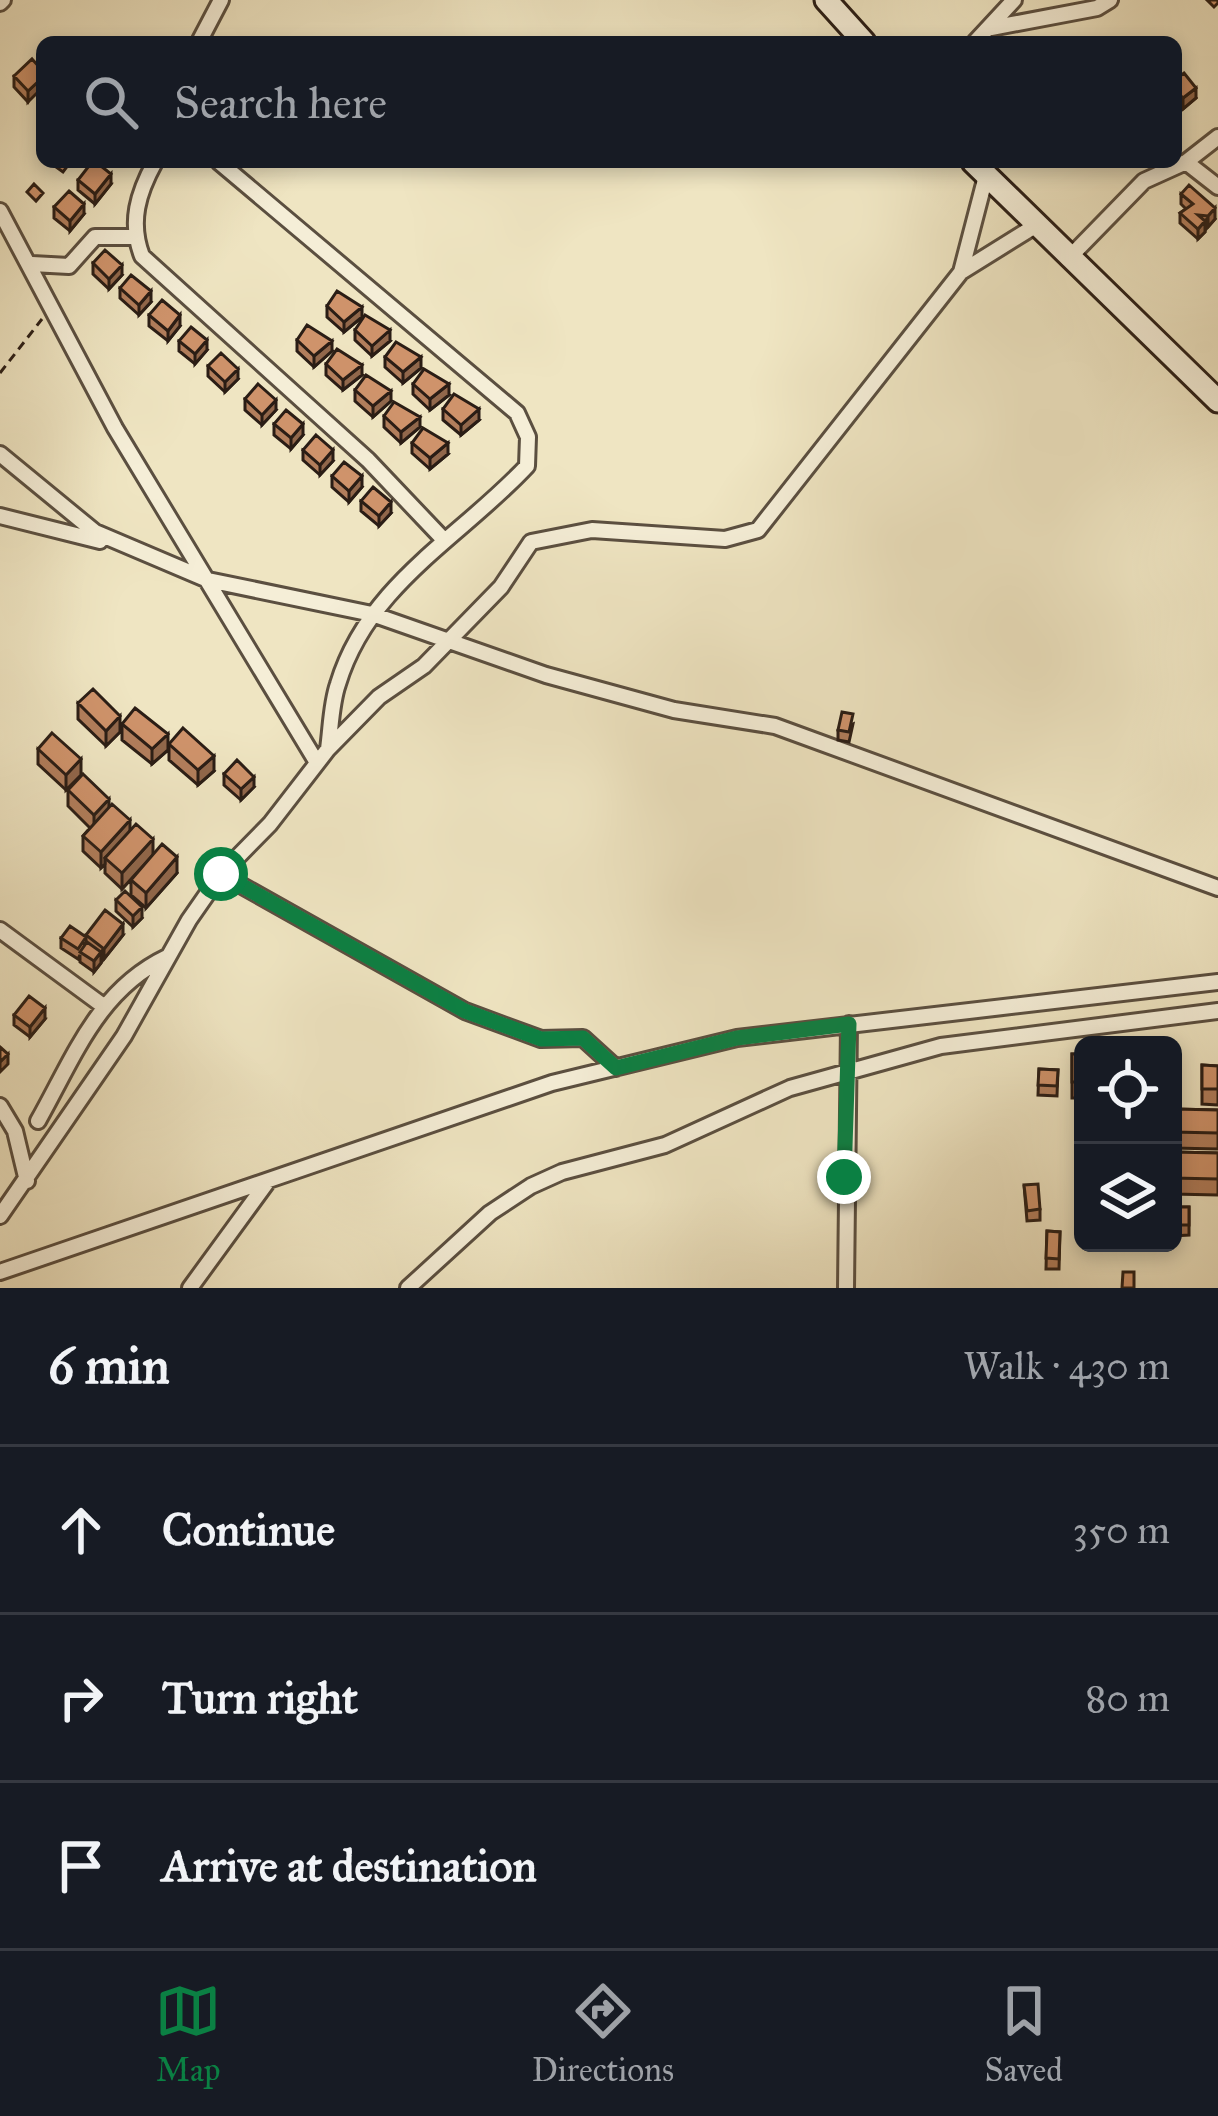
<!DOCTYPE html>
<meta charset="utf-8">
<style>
body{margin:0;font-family:"IM FELL Great Primer",serif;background:#20242c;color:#f1f3f6}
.controls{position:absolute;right:36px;bottom:36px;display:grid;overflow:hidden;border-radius:18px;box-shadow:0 6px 18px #0003}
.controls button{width:108px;height:108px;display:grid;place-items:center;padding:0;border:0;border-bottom:3px solid #363941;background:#171b24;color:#f1f3f6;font:60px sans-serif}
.stop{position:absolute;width:36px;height:36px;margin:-27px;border:9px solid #0b8043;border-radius:50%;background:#fff}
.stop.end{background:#0b8043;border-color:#fff;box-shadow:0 3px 12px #0008}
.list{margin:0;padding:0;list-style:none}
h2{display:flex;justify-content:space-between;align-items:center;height:156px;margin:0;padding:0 48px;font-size:51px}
h2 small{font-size:39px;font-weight:400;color:#9ea1a6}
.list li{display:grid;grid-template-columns:78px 1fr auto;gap:36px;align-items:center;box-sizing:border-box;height:168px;padding:0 48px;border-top:3px solid #363941}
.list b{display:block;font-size:45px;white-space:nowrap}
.list em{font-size:39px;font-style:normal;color:#9ea1a6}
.icon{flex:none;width:66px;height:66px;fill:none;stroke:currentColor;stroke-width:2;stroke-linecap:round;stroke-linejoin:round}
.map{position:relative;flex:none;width:1218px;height:1288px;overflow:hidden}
.search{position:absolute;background:#171b24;box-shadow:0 6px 18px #0003;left:36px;right:36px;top:36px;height:132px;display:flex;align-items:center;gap:30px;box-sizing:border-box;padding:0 42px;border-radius:18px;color:#9ea1a6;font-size:45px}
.sheet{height:660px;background:#171b24}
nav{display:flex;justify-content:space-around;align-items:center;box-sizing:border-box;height:168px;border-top:3px solid #363941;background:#171b24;font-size:33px;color:#9ea1a6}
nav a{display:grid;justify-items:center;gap:6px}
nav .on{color:#0b8043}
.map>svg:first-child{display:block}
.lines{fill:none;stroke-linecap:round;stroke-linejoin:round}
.street-casing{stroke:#5b4f40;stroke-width:20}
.secondary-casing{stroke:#2a1d15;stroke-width:27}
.path{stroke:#2a1d15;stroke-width:3;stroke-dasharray:9 6;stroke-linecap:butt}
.street{stroke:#f5eed7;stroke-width:14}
.secondary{stroke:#f5eed7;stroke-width:21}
.wall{fill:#b27e5c;stroke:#2a1d15;stroke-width:3}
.shaded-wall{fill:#91674b;stroke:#2a1d15;stroke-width:3}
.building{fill:#cf936b;stroke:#2a1d15;stroke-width:3}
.route{stroke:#0b8043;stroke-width:15}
</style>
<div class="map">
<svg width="1218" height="1288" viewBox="0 0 1218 1288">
<rect width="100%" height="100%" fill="#efe5c2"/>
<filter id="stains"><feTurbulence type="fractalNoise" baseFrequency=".00167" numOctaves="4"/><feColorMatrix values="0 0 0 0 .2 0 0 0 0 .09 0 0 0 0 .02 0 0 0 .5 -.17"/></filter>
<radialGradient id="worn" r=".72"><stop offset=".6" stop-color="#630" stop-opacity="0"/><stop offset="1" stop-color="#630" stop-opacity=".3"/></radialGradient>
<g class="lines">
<defs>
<path id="street" d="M0,3L3,0
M991,28L1097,8L1110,0
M199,42L221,0
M975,42L1014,0
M155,162C138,193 129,222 142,256L368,460L444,540
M219,162L517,413L528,437L527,466C461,537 368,584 338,684C331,704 331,728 328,749
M1186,162L1218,187
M0,211L115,428L316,761
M1068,259L1144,181L1186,162L1218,137
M32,264L69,266L95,237H136
M961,272L1035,226
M0,454L95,532L208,580L372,614L546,675L674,710L775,726L1218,888
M0,516L100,541
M221,874L465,1011L541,1039L583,1038L616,1068
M0,930L102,1005
M0,1106L15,1131L27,1181
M38,1121C74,1057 98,990 167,957
M0,1216L124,1036L189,920L221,874L270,824L328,749L379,697L424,666L501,587L531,542L592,530L725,539L758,530L961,272L986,176
M0,1272L552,1083L737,1038L1218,982
M190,1288L268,1181
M408,1288L490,1213L531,1186L562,1172L665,1145L790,1088L941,1046L1218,1011
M846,1288L849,1024"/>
<path id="secondary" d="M826,0L864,42
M973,162L1218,401"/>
</defs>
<use href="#street" class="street-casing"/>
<use href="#secondary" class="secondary-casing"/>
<path class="path" d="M0,373L42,319"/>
<use href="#street" class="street"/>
<use href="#secondary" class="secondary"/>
</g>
<path class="wall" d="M42,70L28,102L14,87V76Z
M1176,79L1196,98L1183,109L1177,102Z
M78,180L111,184L95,204L78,190Z
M1181,194L1215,219L1208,227L1205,226V232L1198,239L1180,223V213L1186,209L1181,204Z
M54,207L84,214L70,231L54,218Z
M93,263L122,275L109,289L93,274Z
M120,288L151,302L139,315L120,298Z
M327,306L362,317L344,332L327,317Z
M149,315L180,326L168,341L149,326Z
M355,330L390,341L372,356L355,340Z
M297,340L332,351L314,367L297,351Z
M179,341L207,350L195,364L179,351Z
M385,357L421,368L403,383L385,367Z
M326,364L362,375L343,390L326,375Z
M208,366L238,379L225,392L208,376Z
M413,384L449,395L430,410L413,394Z
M355,390L391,401L373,417L355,401Z
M245,399L276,410L262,425L245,410Z
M443,409L479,420L461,435L443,420Z
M384,416L420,427L401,443L384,427Z
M274,424L303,435L291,449L274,435Z
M412,443L448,454L430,469L412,453Z
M303,450L333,461L320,475L303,460Z
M332,476L362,487L349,502L332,487Z
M361,501L391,513L379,526L361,511Z
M78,703L120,732L106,746L78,719Z
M122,724L168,750L152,764L122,740Z
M853,724L849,742L838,740V730Z
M169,744L214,771L198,785L169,760Z
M38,749L81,775L66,790L38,764Z
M224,774L254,787L241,800L224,785Z
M68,790L109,807L153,854L177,873L146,908L131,895V880L143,866L122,889L105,873V864L101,868L83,851V836L90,828L68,806Z
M116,900L142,918L133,927L116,911Z
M86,935H123L104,959L101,956V963L94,972L80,962V955L78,959L61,948V938L86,944Z
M14,1015L45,1019L30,1037L14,1025Z
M1072,1054H1083V1098H1072Z
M1173,1059L1180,1075L1179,1100L1173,1099Z
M1202,1065L1218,1066V1105L1202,1104Z
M1039,1069L1058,1070L1057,1096L1038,1095Z
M1174,1109L1218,1110V1149L1173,1148Z
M1077,1118H1083V1144H1076Z
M1173,1152L1218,1153V1195L1173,1194Z
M1024,1185L1040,1209V1220L1027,1221Z
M1173,1207H1189V1235L1173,1236Z
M1047,1231L1060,1232L1059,1269H1046Z"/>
<path class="shaded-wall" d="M42,78V88L28,102V91Z
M1196,88V98L1183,109V98Z
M111,174V184L95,204V194Z
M84,204V214L70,231V221Z
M1215,208V219L1208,227V216Z
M1205,221V232L1198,239V229Z
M122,265V275L109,289V279Z
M151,291V302L139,315V305Z
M362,307V317L344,332V322Z
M180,315V326L168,341V331Z
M390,330V341L372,356V346Z
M207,340V350L195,364V354Z
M332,341V351L314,367V356Z
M421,357V368L403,383V372Z
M362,365V375L343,390V380Z
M238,369V379L225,392V382Z
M449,384V395L430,410V399Z
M391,391V401L373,417V406Z
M276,400V410L262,425V415Z
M479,409V420L461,435V425Z
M420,417V427L401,443V432Z
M303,424V435L291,449V438Z
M448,443V454L430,469V458Z
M333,450V461L320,475V465Z
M362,476V487L349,502V491Z
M391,502V513L379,526V516Z
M120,716V732L106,746V731Z
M168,734V750L152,764V749Z
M214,756V771L198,785V770Z
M81,759V775L66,790V775Z
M254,777V787L241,800V789Z
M109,799V815L94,831V815Z
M130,820V836L105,858V864L101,868V852Z
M153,839V855L122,889V873Z
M177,857V873L146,908V893Z
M142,907V918L133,927V916Z
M123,924V935L104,959V949Z
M101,952V963L94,972V961Z
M45,1008V1019L30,1037V1027Z
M8,1054V1064L0,1072V1062Z"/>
<path class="building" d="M1207,0H1218V3L1214,7Z
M32,59L42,70V78L28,91L14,76Z
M1184,73L1196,88L1183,98L1177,92L1176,93V79Z
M54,162H67L69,164L63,172L52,164Z
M92,162H96L111,174L95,194L78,180Z
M34,184L43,193L36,201L27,192Z
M1189,185L1215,208L1208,216L1198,215L1205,221L1198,229L1180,213L1193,204L1181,194Z
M69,191L84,204L70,221L54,207Z
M105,250L122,265L109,279L93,263Z
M131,275L151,291L139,305L120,288Z
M337,291L362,307L344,322L327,306Z
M162,300L180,315L168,331L149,315Z
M365,315L390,330L372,346L355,330Z
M307,325L332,341L314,356L297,340Z
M191,327L207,340L195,354L179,341Z
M396,342L421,357L403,372L385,357Z
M337,349L362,365L343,380L326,364Z
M221,353L238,369L225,382L208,366Z
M424,369L449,384L430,399L413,384Z
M366,375L391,391L373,406L355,390Z
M258,384L276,400L262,415L245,399Z
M454,394L479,409L461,425L443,409Z
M394,402L420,417L401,432L384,416Z
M286,410L303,424L291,438L274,424Z
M423,428L448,443L430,458L412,443Z
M316,435L333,450L320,465L303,450Z
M344,462L362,476L349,491L332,476Z
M373,487L391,502L379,516L361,501Z
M93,689L120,716L106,731L78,703Z
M135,708L168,734L152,749L122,724Z
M842,712L853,714L849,732L838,730Z
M183,728L214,756L198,770L169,744Z
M52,733L81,759L66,775L38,749Z
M237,760L254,777L241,789L224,774Z
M83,774L109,799L94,815L68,790Z
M112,804L130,820L101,852L83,836Z
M136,824L153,839L122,873L105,858Z
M162,844L177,857L146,893L131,880Z
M125,891L142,907L133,916L116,900Z
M105,910L123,924L104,949L86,935Z
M70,926L86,937L78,949L61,938Z
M87,942L101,952L94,961L80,952Z
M29,996L45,1008L30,1027L14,1015Z
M0,1047L8,1054L0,1062Z
M1072,1054H1083V1082H1072Z
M1173,1059H1180L1179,1084H1173Z
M1202,1065L1218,1066V1089H1202Z
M1039,1069L1058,1070L1057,1086L1038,1085Z
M1174,1109L1218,1110V1133L1173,1132Z
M1077,1118H1083V1134H1076Z
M1173,1152L1218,1153V1179L1173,1178Z
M1038,1184L1040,1209L1027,1211L1024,1185Z
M1173,1207H1189V1225H1173Z
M1047,1231L1060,1232L1059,1259L1046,1258Z
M1123,1272H1134V1288H1122Z"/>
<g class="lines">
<path class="route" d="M221,874L465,1011L541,1039L583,1038L616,1068L737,1038L849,1024L844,1177"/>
</g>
<rect width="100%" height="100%" filter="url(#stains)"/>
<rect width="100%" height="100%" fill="url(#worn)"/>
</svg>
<div class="controls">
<button><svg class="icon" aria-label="locate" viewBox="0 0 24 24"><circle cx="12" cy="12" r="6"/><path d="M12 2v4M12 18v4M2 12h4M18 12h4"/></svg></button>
<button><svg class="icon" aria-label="layers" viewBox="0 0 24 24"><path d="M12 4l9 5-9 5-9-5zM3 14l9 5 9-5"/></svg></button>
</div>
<div class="stop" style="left:221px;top:874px"></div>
<div class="stop end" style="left:844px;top:1177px"></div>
<div class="search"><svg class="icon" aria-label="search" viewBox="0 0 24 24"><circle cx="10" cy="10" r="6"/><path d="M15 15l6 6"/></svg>Search here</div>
</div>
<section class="sheet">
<h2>6 min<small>Walk · 430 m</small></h2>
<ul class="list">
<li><svg class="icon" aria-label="ahead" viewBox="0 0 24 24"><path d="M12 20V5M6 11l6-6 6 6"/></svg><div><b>Continue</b></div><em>350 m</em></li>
<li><svg class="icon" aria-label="right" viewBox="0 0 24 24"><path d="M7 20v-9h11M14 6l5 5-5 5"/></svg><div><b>Turn right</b></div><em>80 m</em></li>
<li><svg class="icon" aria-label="arrive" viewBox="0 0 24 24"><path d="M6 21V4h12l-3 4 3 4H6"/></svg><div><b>Arrive at destination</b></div></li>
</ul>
</section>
<nav>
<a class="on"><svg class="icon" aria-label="map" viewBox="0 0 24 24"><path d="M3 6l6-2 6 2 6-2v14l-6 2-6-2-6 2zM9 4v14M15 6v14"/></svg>Map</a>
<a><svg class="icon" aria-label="directions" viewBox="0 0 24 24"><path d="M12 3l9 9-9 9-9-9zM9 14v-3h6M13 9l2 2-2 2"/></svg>Directions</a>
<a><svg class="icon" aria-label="saved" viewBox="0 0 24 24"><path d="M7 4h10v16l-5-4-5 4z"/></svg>Saved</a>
</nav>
